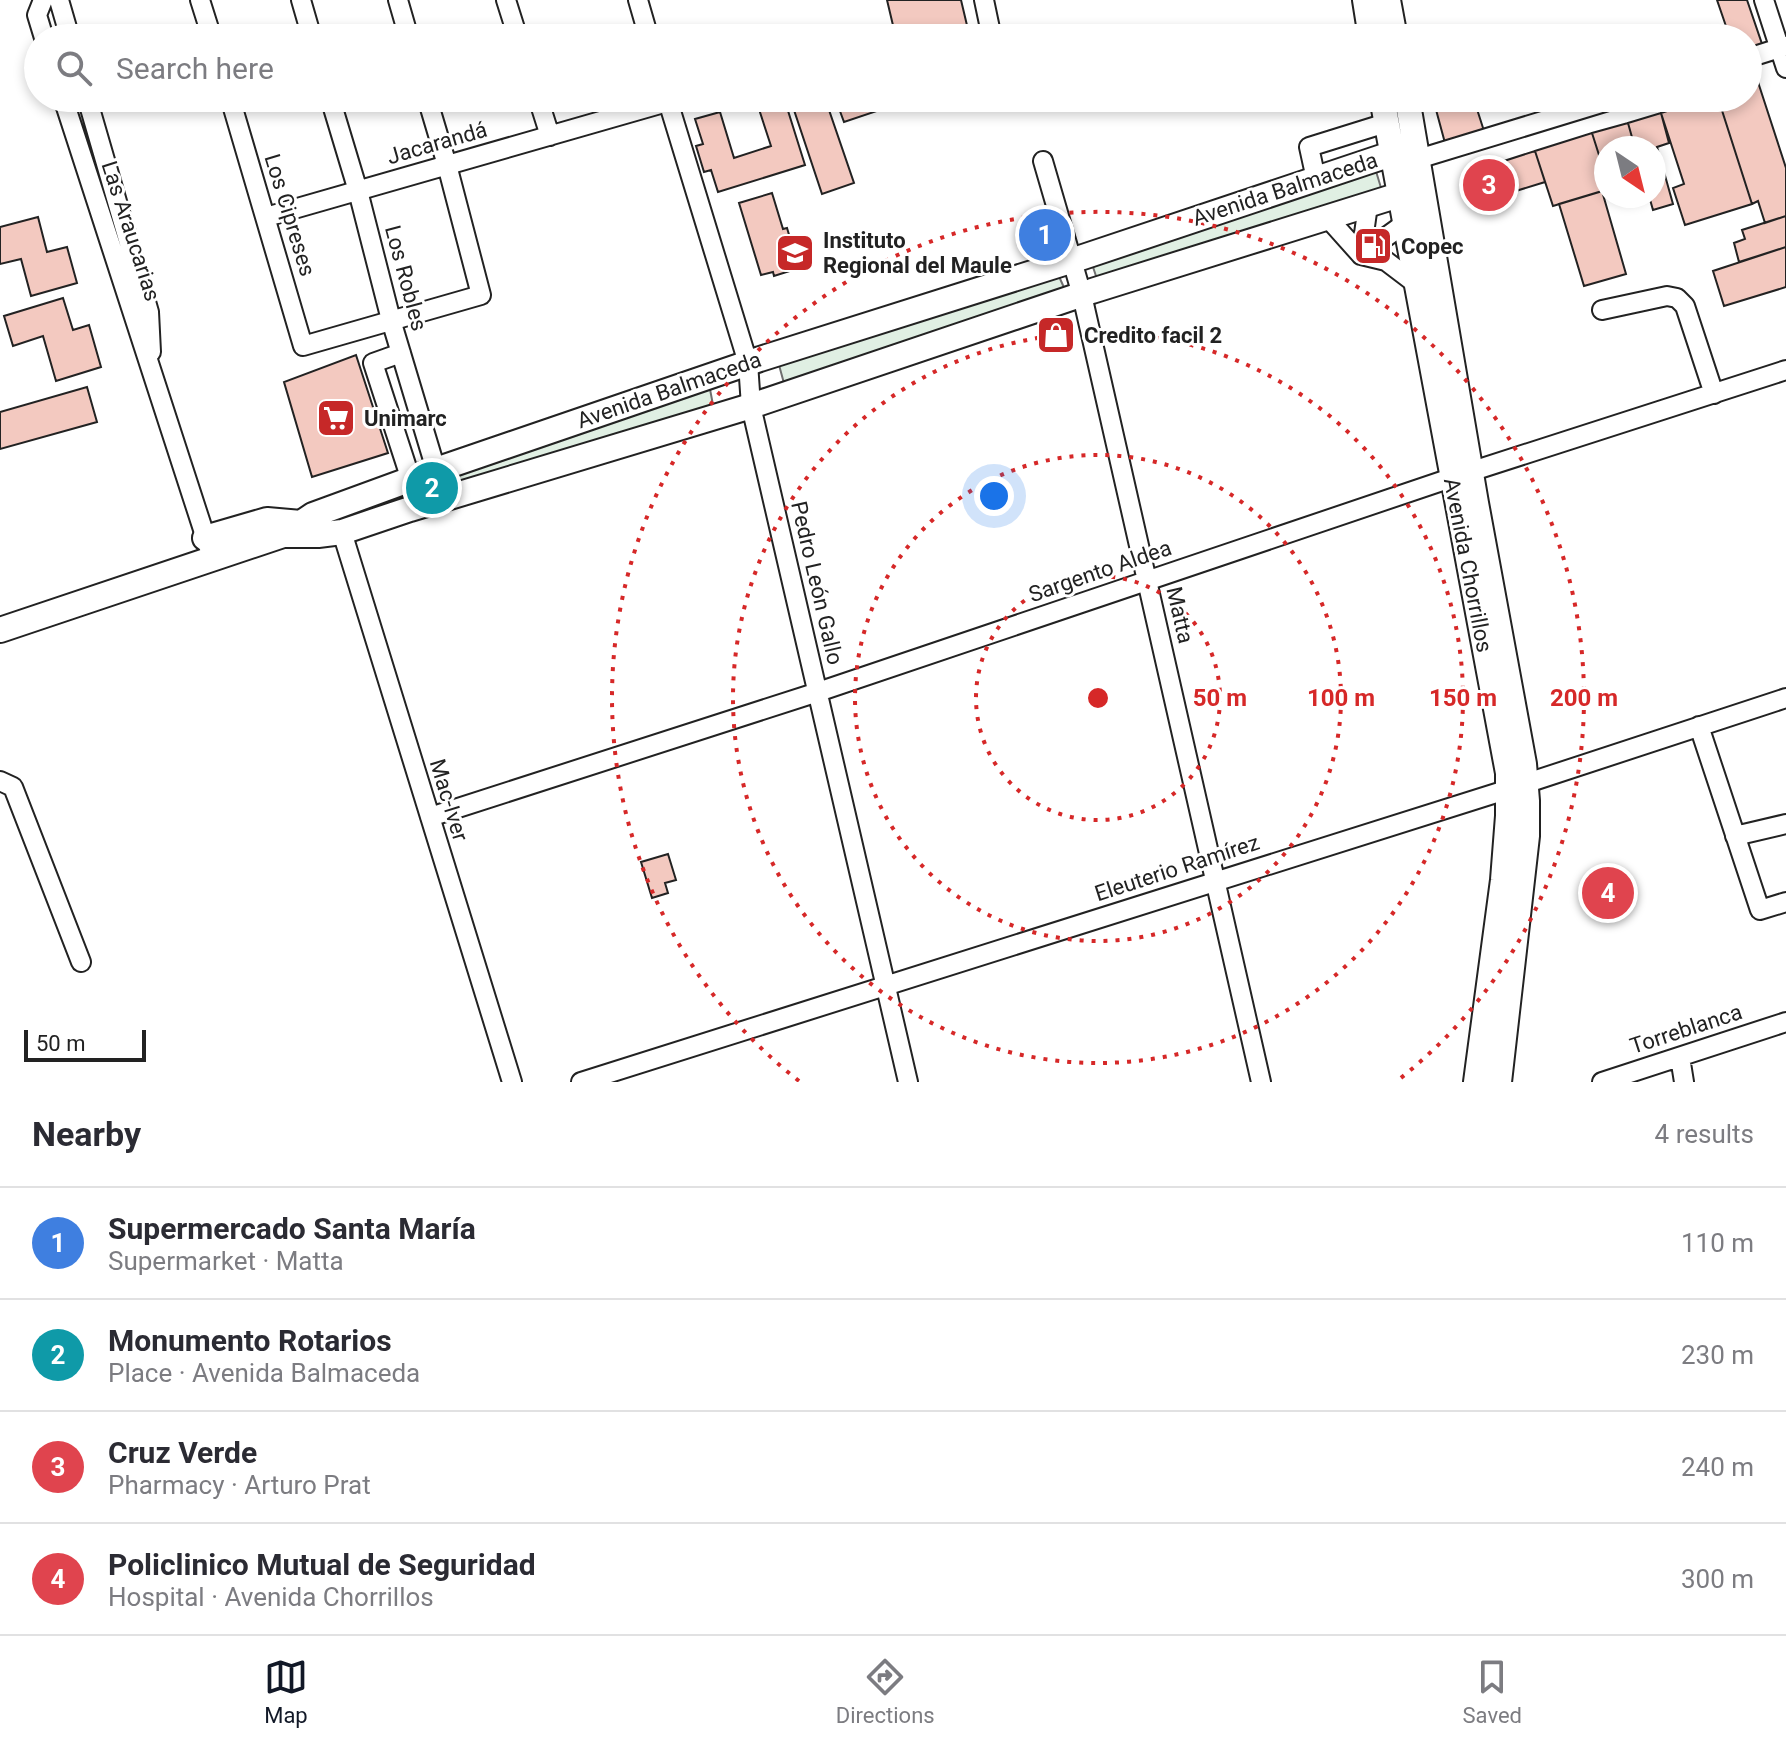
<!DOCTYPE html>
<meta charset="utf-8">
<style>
body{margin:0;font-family:Roboto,sans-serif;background:#f2f2f3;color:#2b2b33}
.compass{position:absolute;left:1594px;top:136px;width:72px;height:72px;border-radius:50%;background:#fff;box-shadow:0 4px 12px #0003;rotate:145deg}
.scale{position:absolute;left:24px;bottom:20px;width:122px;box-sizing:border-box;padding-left:8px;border:4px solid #222;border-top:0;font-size:22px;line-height:28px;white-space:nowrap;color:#222;-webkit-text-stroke:6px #fff;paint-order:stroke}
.you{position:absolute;left:994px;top:496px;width:28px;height:28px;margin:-20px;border:6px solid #fff;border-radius:50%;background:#1a73e8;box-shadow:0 0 0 12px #1a73e833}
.badge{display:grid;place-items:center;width:52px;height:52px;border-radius:50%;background:#111827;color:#fff;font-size:26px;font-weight:700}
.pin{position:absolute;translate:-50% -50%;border:4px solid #fff;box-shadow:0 2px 8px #0006}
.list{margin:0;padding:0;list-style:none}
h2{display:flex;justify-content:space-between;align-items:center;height:104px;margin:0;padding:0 32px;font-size:34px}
h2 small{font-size:26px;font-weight:400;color:#7c7c81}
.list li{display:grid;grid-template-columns:52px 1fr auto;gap:24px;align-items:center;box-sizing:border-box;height:112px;padding:0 32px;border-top:2px solid #e1e1e2}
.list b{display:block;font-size:30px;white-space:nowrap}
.list p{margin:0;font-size:26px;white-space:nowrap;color:#7c7c81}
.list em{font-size:26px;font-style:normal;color:#7c7c81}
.icon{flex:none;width:44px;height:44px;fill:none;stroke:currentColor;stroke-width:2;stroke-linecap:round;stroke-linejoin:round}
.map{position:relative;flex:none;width:1786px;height:1082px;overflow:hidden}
.search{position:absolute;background:#fff;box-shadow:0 4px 12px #0003;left:24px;right:24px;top:24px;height:88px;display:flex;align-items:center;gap:20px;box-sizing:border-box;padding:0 28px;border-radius:44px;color:#7c7c81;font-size:30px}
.sheet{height:552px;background:#fff}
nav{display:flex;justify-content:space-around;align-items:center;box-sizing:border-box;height:112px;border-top:2px solid #e1e1e2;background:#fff;font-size:22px;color:#7c7c81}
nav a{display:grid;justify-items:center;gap:4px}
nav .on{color:#111827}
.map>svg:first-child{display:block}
.green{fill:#e0efe3;stroke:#6f6f6f;stroke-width:2}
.building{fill:#f3c9c0;stroke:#222;stroke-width:2}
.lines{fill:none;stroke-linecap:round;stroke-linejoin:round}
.minor-casing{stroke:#222;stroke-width:22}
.major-casing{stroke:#222;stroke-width:28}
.minor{stroke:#fff;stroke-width:18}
.major{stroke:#fff;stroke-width:24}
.ring{fill:none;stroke:#d62828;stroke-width:4;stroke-dasharray:4 8}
.labels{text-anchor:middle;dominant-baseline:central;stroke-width:6;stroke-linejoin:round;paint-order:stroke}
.street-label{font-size:22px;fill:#222;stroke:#fff}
.poi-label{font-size:22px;font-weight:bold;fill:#222;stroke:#fff;text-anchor:start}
.centre{fill:#d62828;stroke:#fff;stroke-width:4}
.ring-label{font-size:24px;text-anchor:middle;font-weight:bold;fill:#d62828;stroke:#fff;stroke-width:6;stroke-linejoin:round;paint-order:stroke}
</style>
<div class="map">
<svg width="1786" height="1082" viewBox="0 0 1786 1082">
<rect width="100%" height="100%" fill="#fff"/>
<path class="green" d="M1375,168L1382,191L1097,279L1091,261Z
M1057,272L1066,292L785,387L779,365Z
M709,384L714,410L419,503L414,483Z"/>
<path class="building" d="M887,0H961L970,38H896Z
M1717,0H1747L1762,44L1748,49V38H1710L1728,32Z
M1758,82L1786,168V216L1765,223L1758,201L1752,204L1718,98H1748V86Z
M764,98H784L805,165L718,192L711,170L704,172L696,146L703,144L695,119L720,112L734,158L771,146L756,100Z
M790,98H872L877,111L844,122L837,103L828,107L854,183L822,194Z
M1462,98L1465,110L1476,106L1484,131L1445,143L1435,106Z
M1707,98H1718L1752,204L1685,225L1673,188L1684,184L1661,113Z
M1661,113L1669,143L1657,147L1673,204L1653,210L1649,196H1654V148H1635L1628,123Z
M1628,123L1635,148H1606V177L1592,133Z
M1592,133L1606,177V190L1553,206L1535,151Z
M1535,151L1545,182L1480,202L1470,172Z
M1602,191L1626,274L1584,286L1559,204Z
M772,193L783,229L787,228L799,268L774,276L773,272L761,275L739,203Z
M1786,216V247L1739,262L1734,243L1745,239L1742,230Z
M38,217L47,252L67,247L77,283L31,296L21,259L0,264V227Z
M1786,247V287L1724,306L1713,271Z
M63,298L73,330L89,325L101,367L56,381L43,336L13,346L4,316Z
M356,355L388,453L312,477L284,382Z
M87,387L97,422L0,449V412Z
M668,854L676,880L665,883L668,893L652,898L641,862Z"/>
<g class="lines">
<defs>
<path id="minor" d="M43,0L37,15L44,38
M59,0L70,38
M200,0L212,38
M301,0L312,38
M398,0L409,38
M506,0L518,38
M638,0L649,38
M984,0L992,38
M1764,0L1786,68
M1748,58L1786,46
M63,98L209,548
M87,98L149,312L151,352
M230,98L303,346L481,295L447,165L427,98
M330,98L358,191L391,320L436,470
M538,98L550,136
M667,98L748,363L751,406L908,1082
M1418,159L1618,98
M1043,161L1082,295L1261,1082
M1316,179L1309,147L1386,123
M266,217L681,98
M1327,217L1361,255L1386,261L1415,283
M1361,255L1404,224
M1361,255L1368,205
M1602,310L1667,296L1677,298L1685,306L1714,394
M401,353L373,363L411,480
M342,532L512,1082
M1699,726L1760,910L1786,902
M0,781L13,787L81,962
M430,817L818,692L1451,478L1786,370
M1735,836L1786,824
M1680,1057L1684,1082
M581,1082L1509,789L1786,698
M1602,1082L1786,1022"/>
<path id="major" d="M1365,0L1371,38
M1388,0L1395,38
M1382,98L1508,773V816L1503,880L1476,1082
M1407,98L1476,503L1524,764L1527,801V836L1499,1082
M205,538L267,520L301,523
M0,630L283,535L313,515L436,470L760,359L1083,257L1391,154L1418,159L1399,195L1092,291L751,406L410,509L342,532L318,535H283"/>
</defs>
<use href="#minor" class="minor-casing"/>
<use href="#major" class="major-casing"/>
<use href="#minor" class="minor"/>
<use href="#major" class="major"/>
</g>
<g class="ring">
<circle cx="1098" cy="698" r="122"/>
<circle cx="1098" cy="698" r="243"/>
<circle cx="1098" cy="698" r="365"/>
<path d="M799 1081A486 486 0 1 1 1397 1081"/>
</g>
<defs>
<symbol id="fuel-square" viewBox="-11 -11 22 22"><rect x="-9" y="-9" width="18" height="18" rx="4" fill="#c62828" stroke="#fff"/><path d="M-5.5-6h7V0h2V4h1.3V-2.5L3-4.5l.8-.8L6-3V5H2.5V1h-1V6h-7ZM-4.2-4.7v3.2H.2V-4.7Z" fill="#fff"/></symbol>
<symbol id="school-square" viewBox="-11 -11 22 22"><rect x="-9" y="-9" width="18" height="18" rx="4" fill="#c62828" stroke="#fff"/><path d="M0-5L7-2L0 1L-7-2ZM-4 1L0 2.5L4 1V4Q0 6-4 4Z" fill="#fff"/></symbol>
<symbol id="shop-square" viewBox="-11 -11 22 22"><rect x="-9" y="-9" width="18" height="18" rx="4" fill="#c62828" stroke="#fff"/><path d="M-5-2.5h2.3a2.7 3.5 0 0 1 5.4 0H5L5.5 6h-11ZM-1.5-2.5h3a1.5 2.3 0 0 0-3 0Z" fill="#fff"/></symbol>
<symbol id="supermarket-square" viewBox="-11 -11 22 22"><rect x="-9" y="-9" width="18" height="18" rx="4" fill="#c62828" stroke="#fff"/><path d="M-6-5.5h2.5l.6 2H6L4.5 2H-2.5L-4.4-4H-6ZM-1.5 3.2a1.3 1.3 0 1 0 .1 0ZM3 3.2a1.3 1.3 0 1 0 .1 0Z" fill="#fff"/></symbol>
</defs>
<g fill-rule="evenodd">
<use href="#fuel-square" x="1351" y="224" width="44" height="44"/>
<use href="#school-square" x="773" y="231" width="44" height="44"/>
<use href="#shop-square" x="1034" y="313" width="44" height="44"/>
<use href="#supermarket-square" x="314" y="396" width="44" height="44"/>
</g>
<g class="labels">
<g class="street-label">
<text transform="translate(437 143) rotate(-16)">Jacarandá</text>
<text transform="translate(1285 189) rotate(-18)">Avenida Balmaceda</text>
<text transform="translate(290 215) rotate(73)">Los Cipreses</text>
<text transform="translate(131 231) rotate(72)">Las Araucarias</text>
<text transform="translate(406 278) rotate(75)">Los Robles</text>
<text transform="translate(669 390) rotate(-19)">Avenida Balmaceda</text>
<text transform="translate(1468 565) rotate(79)">Avenida Chorrillos</text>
<text transform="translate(1100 571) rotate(-19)">Sargento Aldea</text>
<text transform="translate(817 583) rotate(77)">Pedro León Gallo</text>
<text transform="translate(1180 615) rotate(77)">Matta</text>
<text transform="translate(449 800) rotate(73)">Mac-Iver</text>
<text transform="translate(1177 868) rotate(-18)">Eleuterio Ramírez</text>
<text transform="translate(1686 1029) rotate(-18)">Torreblanca</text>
</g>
<g class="poi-label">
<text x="823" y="240">Instituto<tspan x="823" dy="25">Regional del Maule</tspan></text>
<text x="1401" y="246">Copec</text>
<text x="1084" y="335">Credito facil 2</text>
<text x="364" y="418">Unimarc</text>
</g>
</g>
<circle cx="1098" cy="698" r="12" class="centre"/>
<g class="ring-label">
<text x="1220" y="706">50 m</text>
<text x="1341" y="706">100 m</text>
<text x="1463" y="706">150 m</text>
<text x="1584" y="706">200 m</text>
</g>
</svg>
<svg class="compass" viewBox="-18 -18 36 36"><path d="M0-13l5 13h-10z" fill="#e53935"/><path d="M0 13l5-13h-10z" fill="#7c7c81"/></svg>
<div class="scale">50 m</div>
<div class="you"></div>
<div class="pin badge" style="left:1045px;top:235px;background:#3f7fe0">1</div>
<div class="pin badge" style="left:432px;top:488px;background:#0f9aa8">2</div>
<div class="pin badge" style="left:1489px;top:185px;background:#e0444e">3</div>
<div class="pin badge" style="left:1608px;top:893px;background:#e0444e">4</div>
<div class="search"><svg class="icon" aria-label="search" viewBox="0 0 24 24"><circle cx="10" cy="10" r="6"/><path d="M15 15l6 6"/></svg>Search here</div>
</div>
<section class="sheet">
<h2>Nearby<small>4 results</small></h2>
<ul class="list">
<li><span class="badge" style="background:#3f7fe0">1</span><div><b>Supermercado Santa María</b><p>Supermarket · Matta</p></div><em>110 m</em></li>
<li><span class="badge" style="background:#0f9aa8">2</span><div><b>Monumento Rotarios</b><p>Place · Avenida Balmaceda</p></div><em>230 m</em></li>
<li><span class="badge" style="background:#e0444e">3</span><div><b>Cruz Verde</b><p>Pharmacy · Arturo Prat</p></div><em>240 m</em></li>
<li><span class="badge" style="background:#e0444e">4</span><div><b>Policlinico Mutual de Seguridad</b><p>Hospital · Avenida Chorrillos</p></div><em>300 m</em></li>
</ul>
</section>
<nav>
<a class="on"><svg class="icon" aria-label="map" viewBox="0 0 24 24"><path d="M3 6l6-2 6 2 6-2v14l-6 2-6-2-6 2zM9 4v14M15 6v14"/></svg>Map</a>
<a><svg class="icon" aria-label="directions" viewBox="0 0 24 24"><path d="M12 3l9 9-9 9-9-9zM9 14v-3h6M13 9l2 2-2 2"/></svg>Directions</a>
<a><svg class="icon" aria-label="saved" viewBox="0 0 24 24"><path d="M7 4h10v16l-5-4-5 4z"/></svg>Saved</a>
</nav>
